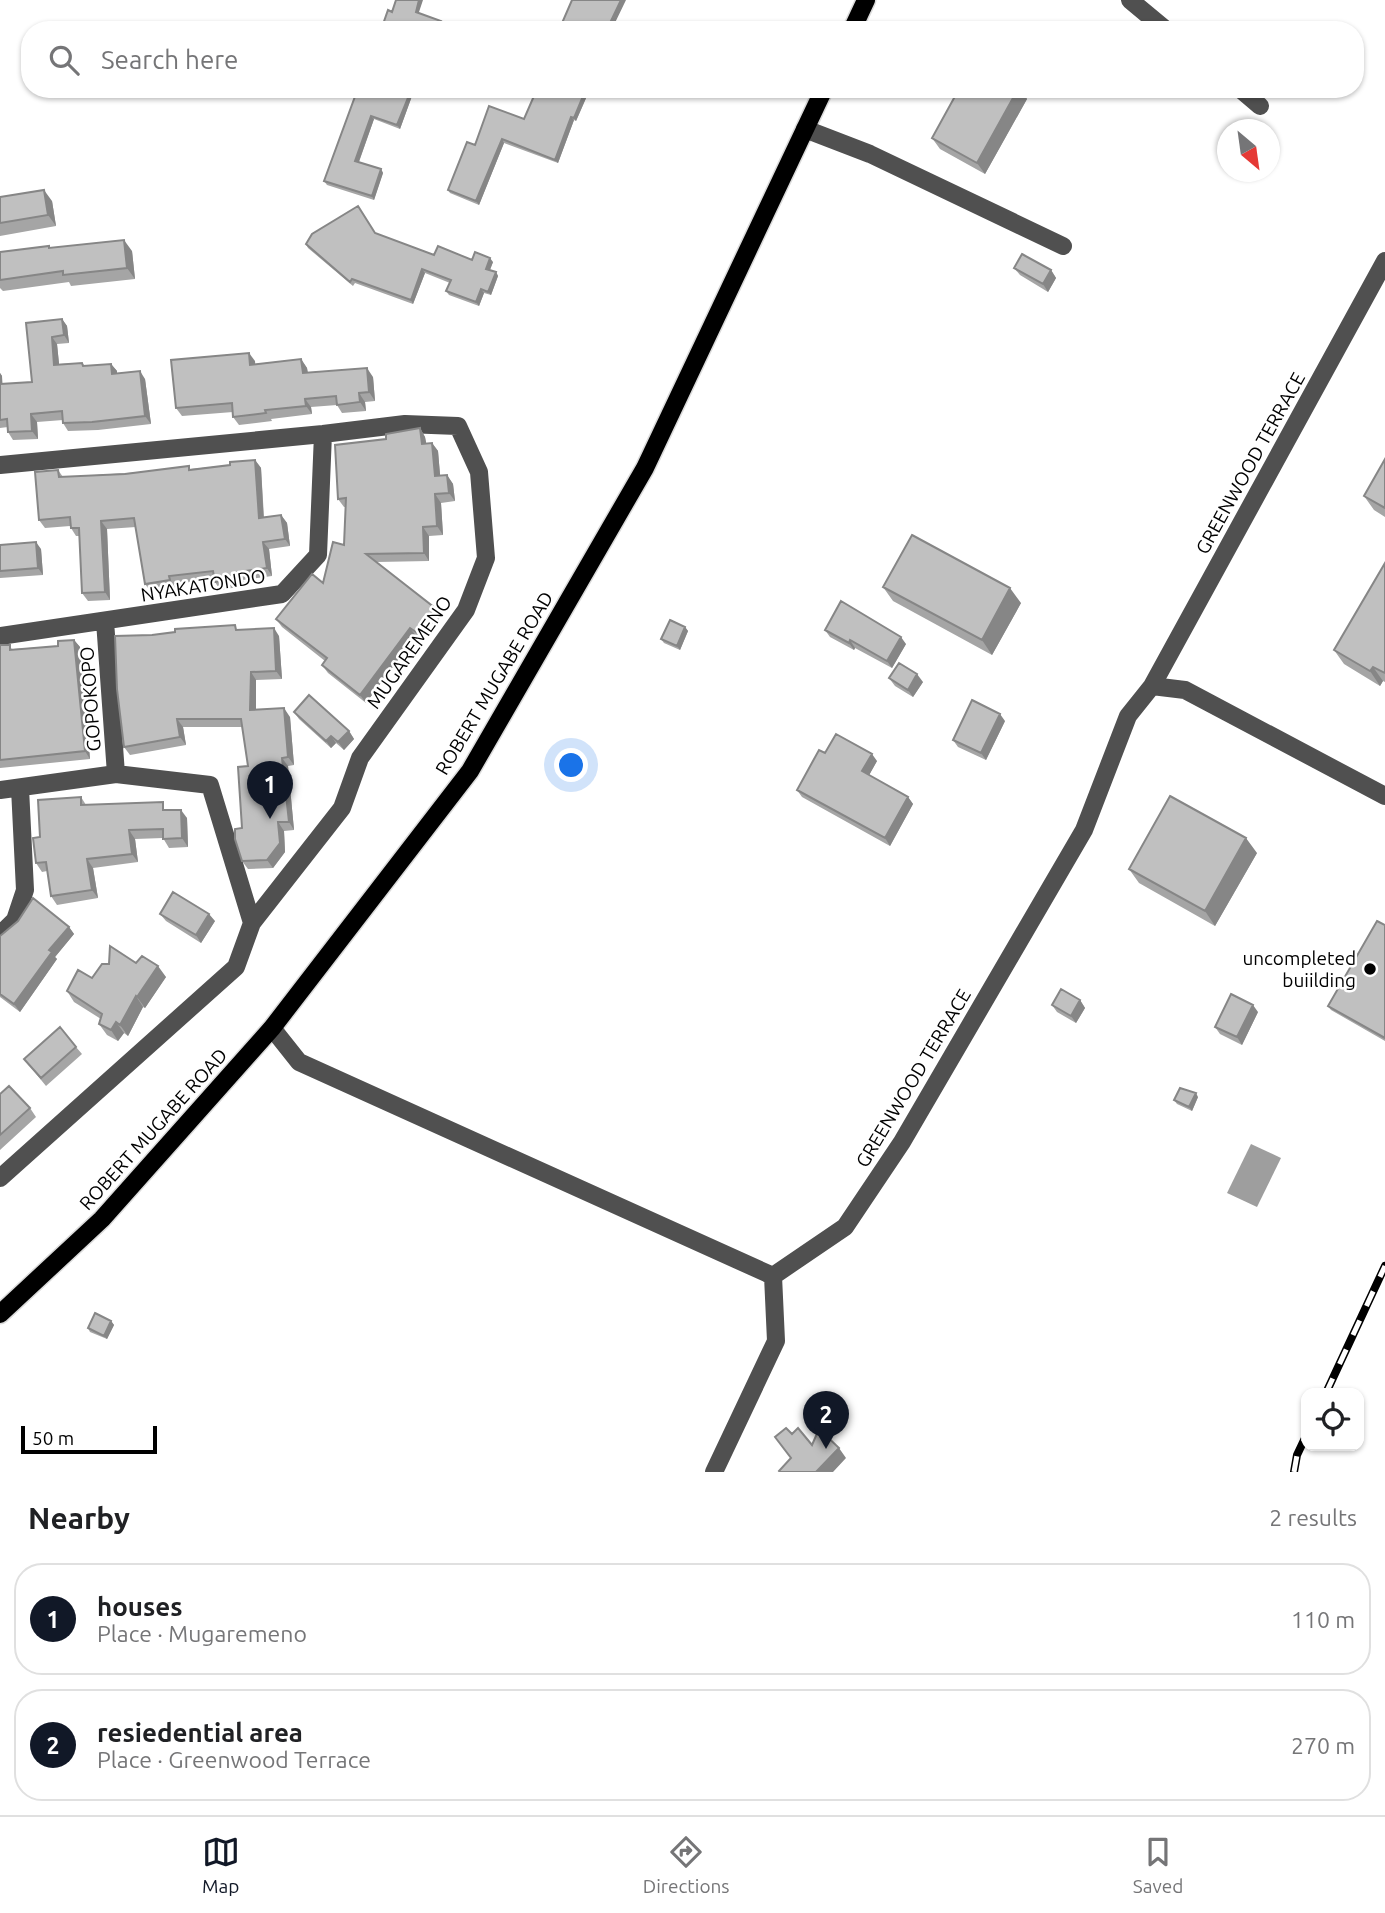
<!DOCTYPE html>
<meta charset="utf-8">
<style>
body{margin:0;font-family:Ubuntu,sans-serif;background:#f2f2f2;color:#202124}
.controls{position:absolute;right:21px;bottom:21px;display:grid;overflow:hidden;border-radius:14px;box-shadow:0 2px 5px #0004}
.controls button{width:63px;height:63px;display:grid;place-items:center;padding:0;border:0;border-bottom:2px solid #e0e0e0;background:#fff;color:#202124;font:35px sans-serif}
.compass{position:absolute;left:1217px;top:119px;width:63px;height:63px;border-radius:50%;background:#fff;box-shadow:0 2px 5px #0004;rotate:151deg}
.scale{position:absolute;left:21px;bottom:18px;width:136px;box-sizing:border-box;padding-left:7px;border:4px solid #000;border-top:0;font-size:19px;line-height:24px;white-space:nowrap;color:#000;-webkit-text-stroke:5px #fff;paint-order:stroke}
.you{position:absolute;left:572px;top:766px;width:24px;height:24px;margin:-18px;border:5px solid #fff;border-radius:50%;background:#1a73e8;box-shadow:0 0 0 10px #1a73e833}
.badge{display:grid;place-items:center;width:46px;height:46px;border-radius:50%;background:#111827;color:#fff;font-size:23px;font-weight:700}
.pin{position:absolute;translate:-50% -58px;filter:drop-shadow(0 2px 4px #0008)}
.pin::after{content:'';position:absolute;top:37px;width:24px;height:21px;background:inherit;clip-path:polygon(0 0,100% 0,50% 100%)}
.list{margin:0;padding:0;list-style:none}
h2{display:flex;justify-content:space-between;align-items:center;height:91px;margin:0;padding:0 28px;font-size:30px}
h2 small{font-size:23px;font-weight:400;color:#757577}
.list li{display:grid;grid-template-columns:46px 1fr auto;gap:21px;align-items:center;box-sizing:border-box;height:112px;margin:0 14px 14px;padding:0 14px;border:2px solid #e0e0e0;border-radius:28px}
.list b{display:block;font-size:26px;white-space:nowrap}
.list p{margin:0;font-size:23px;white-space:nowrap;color:#757577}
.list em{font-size:23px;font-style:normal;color:#757577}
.icon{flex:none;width:38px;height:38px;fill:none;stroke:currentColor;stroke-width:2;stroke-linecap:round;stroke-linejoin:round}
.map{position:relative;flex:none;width:1385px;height:1472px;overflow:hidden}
.search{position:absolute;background:#fff;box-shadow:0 2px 5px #0004;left:21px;right:21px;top:21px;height:77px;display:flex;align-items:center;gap:18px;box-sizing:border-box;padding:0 24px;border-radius:28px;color:#757577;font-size:26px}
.sheet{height:343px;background:#fff}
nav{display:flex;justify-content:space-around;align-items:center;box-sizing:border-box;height:98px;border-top:2px solid #e0e0e0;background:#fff;font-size:19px;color:#757577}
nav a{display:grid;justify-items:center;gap:4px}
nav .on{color:#111827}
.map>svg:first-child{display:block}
.water{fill:#9e9e9e}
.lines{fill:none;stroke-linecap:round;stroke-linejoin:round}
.major-casing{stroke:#dbdbdb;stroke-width:21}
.minor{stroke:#505050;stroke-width:18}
.major{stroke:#000;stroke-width:18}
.rail-casing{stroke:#000;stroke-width:8}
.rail{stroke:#fff;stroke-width:5;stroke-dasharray:16;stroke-linecap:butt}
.wall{fill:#a5a5a5}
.shaded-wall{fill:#868686}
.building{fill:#c0c0c0;stroke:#868686;stroke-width:2}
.poi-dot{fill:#000;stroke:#fff;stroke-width:2.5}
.labels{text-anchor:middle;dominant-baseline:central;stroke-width:5;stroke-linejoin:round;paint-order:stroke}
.street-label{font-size:19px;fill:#000;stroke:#fff}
.poi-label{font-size:19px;fill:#000;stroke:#fff;text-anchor:end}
</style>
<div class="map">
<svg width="1385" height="1472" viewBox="0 0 1385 1472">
<rect width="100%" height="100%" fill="#fff"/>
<path class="water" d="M1251,1144L1281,1158L1257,1207L1227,1193Z"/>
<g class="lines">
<defs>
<path id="major" d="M852,30L866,0
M0,1314L102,1219L272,1028L470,771L645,468L824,89"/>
</defs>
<use href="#major" class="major-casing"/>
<path class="minor" d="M1130,0L1166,30
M1240,89L1260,106
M805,129L870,154L1063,246
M0,465L323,434L405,424L458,426L479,472L486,558L466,610L360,758L342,808L252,923L236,967L0,1178
M105,621L116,774
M0,636L282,594L318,555L323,434
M1152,686L1185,690L1385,796
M0,790L116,774L210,785L252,923
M0,935L15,920L25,890L20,788
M272,1028L299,1062L773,1276
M773,1276L845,1227L902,1142L1084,830L1128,716L1152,686L1385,261
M714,1472L776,1341L773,1276"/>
<use href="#major" class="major"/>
<defs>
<path id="rail" d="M1326,1393L1385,1266
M1294,1472L1297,1455L1306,1436"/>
</defs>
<use href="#rail" class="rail-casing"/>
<use href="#rail" class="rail"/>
</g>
<path class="wall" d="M590,89L576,121L574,120L558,163L504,143L479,205L450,193L448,190L475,145L524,119Z
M959,89H1020L1027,99L985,174L940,149L932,138Z
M360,92L410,93L412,96L400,129L374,119L359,162L381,169L383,173L374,200L327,185L324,181Z
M0,197L52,201L56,226L0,236Z
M375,234L434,255L493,262L490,270L496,272L498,276L491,295L484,293L479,306L449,295L446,291L450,283L425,273L413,304L355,283L353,286L308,248L306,244Z
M49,246L50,248L132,251L135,279L71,286L69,282L3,291L0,288V252Z
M1014,268L1051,270L1056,278L1048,292L1020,275Z
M62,319L67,326L69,343L57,344L59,364L82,363L85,366L111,364L117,371V374L145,379L151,424L98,430L68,431L63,423V420L37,422L38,439L13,440L8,432V427L0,428V373L2,376V384L32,382L26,323Z
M301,359L307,368L308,373L373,377L375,401L365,402L366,411L342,413L337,405L311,407L312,414L271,419L272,421L239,425L233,417V412L182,416L176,408L255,361V364Z
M420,428L425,437L426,443H432L438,451L440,476L447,475L453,484L455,501L441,503L443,535L429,536V561L377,562L441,616L422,641L416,636L366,703L328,673L322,665L325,661L282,627L276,619L323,583L344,545L346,507H344L338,499L386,439Z
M1385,459V517L1374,510L1364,496Z
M255,460L261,468L264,517L281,515L287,523L290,546L269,549L272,576L243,580L244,586L220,590L215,582L214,579L174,584L175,588L151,592L145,584L136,527L107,529L110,600L88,601L82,593L79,536H76L71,528L70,526L45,528L39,520L58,470L63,477L191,469L230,465Z
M0,545L41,549L43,575L0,578Z
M1385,563V682L1383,681L1380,686L1344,664L1334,650Z
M883,587L1021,603L992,655L893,601Z
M685,627L688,631L680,650L664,643L661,639Z
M239,630L279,636L282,679L256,680V710L290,717L294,765L288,766L294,830L284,831L285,852L273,868L248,869L242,861V828L248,766L242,727H183L186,745L130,755L124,747Z
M825,630L906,644L892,668L855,648L854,650L830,637Z
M74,640L80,647L90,759L0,768V645L13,649L58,646Z
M889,678L923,682L913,697L895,686Z
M294,712L349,731L354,739L344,750L336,743L331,748L299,719Z
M1005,721L986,760L958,747L953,740Z
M825,753L877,761L869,775L908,797L913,804L890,846L802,797L797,790Z
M81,797L86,805L169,810L187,818L188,847L169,848L163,838L135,839L138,862L93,868L98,898L57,905L51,896L47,871L42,872L36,863L40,837Z
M1257,853L1215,926L1139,883L1129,869Z
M160,914L215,921L201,943L166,921Z
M1385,925V1041L1331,1010L1328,1006Z
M69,927L74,934L55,957L57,959L20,1012L0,997V936Z
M136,963L166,977L145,1008L143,1007L128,1036L124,1033L118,1041L107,1035L99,1024L101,1019L74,1002L67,991L92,978Z
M1080,1000L1085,1008L1076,1023L1057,1012L1052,1005Z
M1258,1012L1242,1045L1220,1034L1215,1027Z
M76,1047L82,1054L46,1086L24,1059Z
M0,1094L30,1108L36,1117L0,1150Z
M1198,1097L1192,1111L1177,1104L1174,1100Z
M111,1321L114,1325L107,1339L90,1332L88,1328Z"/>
<path class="shaded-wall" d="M419,0H423L418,15L416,12Z
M621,0H626L613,27L610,23Z
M441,21L443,24L441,30H437Z
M586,89H590L576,121L574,118Z
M1018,89H1020L1027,99L985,174L977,163Z
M410,93L412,96L400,129L397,125Z
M371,116L374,119L358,164L355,161Z
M571,117L574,120L558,163L555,160Z
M502,139L504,143L479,205L476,201Z
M381,169L383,173L374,200L372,196Z
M44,190L52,201L56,226L48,215Z
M124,240L132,251L135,279L127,268Z
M490,258L493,262L489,272L486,269Z
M422,269L425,273L413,304L411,300Z
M1051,270L1056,278L1048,292L1043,284Z
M496,272L498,276L491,295L488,292Z
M481,289L484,293L479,306L476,302Z
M62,319L67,326L69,343L64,335Z
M52,337L57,344L60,373L54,365Z
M249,353L255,361L256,373L250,365Z
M301,359L307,368L309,382L303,373Z
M111,364L117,371V382L112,374Z
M367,368L373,377L375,401L369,392Z
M140,371L145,379L151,424L145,416Z
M0,373L2,376L3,392L0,388Z
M359,393L365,402L366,411L360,402Z
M305,399L311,407L312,414L306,406Z
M31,414L37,422L38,439L32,431Z
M420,428L425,437L428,452L422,444Z
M432,443L438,451L441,485L435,476Z
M255,460L261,468L264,526L259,518Z
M447,475L453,484L455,501L449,493Z
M435,494L441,503L443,535L437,526Z
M281,515L287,523L290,546L285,539Z
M101,521L107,529L110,600L105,592Z
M423,527L429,536V561L424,553Z
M36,542L41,549L43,575L38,568Z
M263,542L269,549L272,576L267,568Z
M237,572L243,580L244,586L238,578Z
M1010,588L1021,603L992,655L982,640Z
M435,608L441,616L422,641L416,632Z
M685,627L688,631L680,650L677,646Z
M274,628L279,636L282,679L276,671Z
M410,628L416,636L366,703L360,695Z
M901,637L906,644L892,668L887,661Z
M74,640L80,647L90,759L85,751Z
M850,640L855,648L854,650L849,643Z
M1373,667L1383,681L1380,686L1370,671Z
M251,672L256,680V718L250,710Z
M917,674L923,682L913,697L908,690Z
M284,708L290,717L294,765L288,757Z
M1000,714L1005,721L986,760L981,753Z
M177,719L183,727L186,745L180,737Z
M349,731L354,739L344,750L338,742Z
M331,736L336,743L331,748L326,741Z
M872,754L877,761L867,779L862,771Z
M282,758L288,766L294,830L289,822Z
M908,797L913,804L890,846L885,838Z
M181,810L187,818L188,847L182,838Z
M278,822L284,831L285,852L273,868L267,860Z
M129,830L135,839L138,862L132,854Z
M1246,838L1257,853L1215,926L1205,911Z
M87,859L93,868L98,898L92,890Z
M209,914L215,921L201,943L196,935Z
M69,927L74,934L55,957L57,959L20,1012L14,1004L49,950Z
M158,966L166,977L145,1008L137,997Z
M136,996L143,1007L128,1036L120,1025Z
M1080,1000L1085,1008L1076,1023L1071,1016Z
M1253,1005L1258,1012L1242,1045L1237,1037Z
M116,1022L124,1033L118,1041L111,1030Z
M1196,1093L1198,1097L1192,1111L1189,1107Z
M111,1321L114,1325L107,1339L104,1336Z
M839,1448L846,1458L833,1472H816Z"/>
<path class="building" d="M396,0H419L416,12L441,21L437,30H381L388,10L392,12Z
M572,0H621L610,23L617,26L615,30H559Z
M499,24L514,30H496Z
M361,89H400L410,93L397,125L371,116L355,161L381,169L372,196L324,181L357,91L360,92Z
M537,89H586L574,118L571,117L555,160L502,139L476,201L448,190L467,142L475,145L489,106L524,119Z
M959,89H1018L977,163L932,138Z
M44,190L48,215L0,223V197Z
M358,206L375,233L434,255L438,246L472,260L475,252L490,258L486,269L496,272L488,292L481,289L476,302L446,291L451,280L422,269L411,300L352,279L350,282L306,244L312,234Z
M124,240L127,268L63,275V271L0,280V252L49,246V248Z
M1022,254L1051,270L1043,284L1014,268Z
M62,319L64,335L52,337L54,365L82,363L83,366L111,364L112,374L140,371L145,416L92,422L63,423L62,411L31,414L32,431L8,432L7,419L0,420V384L32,382L26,323Z
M249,353L250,365L301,359L303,373L367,368L369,392L359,393L360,402L337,405L336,396L305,399L306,406L265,410L266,413L233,417L232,403L176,408L171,360Z
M420,428L422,444L432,443L435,476L447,475L449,493L435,494L437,526L423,527L424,553L366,554L435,608L416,632L410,628L360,695L322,665L327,658L276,619L312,574L323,583L333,542L344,545L346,498L338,499L335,445L386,439V434Z
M1385,459V508L1364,496Z
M255,460L259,518L281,515L285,539L263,542L267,568L237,572L238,578L215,582L213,571L169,576L170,580L145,584L134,518L101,521L105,592L82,593L79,528H71L70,517L39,520L35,472L58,470L59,477L125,474L189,466V470L230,465V462Z
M912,535L1010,588L982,640L883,587Z
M36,542L38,568L0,571V545Z
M1385,563V673L1373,667L1370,671L1334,650Z
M841,601L901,637L887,661L850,640L849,643L825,630Z
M670,620L685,627L677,646L661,639Z
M235,625L236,630L274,628L276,671L251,672L250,710L284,708L288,757L282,758L289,822H278L280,843L267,860L242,861L235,839V829L242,828L238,767L248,766L241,719H177L180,737L124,747L117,689L115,636L152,635L175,632V629Z
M74,640L85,751L0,760V645H10V650L58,646V641Z
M899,663L917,674L908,690L889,678Z
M309,695L349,731L338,742L331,736L326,741L294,712Z
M972,700L1000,714L981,753L953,740Z
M836,734L872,754L862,771L908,797L885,838L797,790L819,750L825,753Z
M1170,796L1246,838L1205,911L1129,869Z
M81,797V805L163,802V810H181L182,838L163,839V829L129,830L132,854L87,859L92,890L51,896L46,862L36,863L33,838L40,837L38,800Z
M173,892L209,914L196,935L160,914Z
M33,898L69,927L49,950L52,952L14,1004L0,994V936L18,921Z
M1377,921L1385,925V1038L1328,1006Z
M110,946L136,963L142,956L158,966L137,997L136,996L120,1025L116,1022L111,1030L99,1024L102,1014L67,991L78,970L92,978L102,964H109Z
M1061,989L1080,1000L1071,1016L1052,1005Z
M1231,994L1253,1005L1237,1037L1215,1027Z
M60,1027L76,1047L41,1078L24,1059Z
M9,1086L30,1108L0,1135V1094Z
M1180,1088L1196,1093L1189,1107L1174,1100Z
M95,1313L111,1321L104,1336L88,1328Z
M786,1428L792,1434L798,1428L812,1445L819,1429L839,1448L816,1472H780L779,1471L791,1458L775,1437Z"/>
<circle class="poi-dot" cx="1370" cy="969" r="7"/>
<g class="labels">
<g class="street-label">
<text transform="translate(1250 463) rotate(-61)">GREENWOOD TERRACE</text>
<text transform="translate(203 585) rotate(-9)">NYAKATONDO</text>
<text transform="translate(409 652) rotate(-55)">MUGAREMENO</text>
<text transform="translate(494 683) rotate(-59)">ROBERT MUGABE ROAD</text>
<text transform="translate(90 699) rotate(-94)">GOPOKOPO</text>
<text transform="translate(913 1078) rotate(-59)">GREENWOOD TERRACE</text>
<text transform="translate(153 1129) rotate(-48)">ROBERT MUGABE ROAD</text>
</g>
<g class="poi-label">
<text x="1356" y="958">uncompleted<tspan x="1356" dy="22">buiilding</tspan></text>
</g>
</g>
</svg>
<div class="controls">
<button><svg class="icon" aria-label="locate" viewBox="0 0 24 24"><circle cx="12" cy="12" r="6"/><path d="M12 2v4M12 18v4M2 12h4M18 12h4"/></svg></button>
</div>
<svg class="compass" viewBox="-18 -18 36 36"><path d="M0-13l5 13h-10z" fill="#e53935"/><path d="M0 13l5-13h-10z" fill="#757577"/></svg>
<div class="scale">50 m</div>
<div class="you"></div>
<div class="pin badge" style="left:270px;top:819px">1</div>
<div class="pin badge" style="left:826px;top:1449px">2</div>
<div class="search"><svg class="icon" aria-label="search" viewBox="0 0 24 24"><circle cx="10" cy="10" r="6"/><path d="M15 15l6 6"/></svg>Search here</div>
</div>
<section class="sheet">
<h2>Nearby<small>2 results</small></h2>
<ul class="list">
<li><span class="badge">1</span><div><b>houses</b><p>Place · Mugaremeno</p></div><em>110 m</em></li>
<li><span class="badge">2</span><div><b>resiedential area</b><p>Place · Greenwood Terrace</p></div><em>270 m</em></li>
</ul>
</section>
<nav>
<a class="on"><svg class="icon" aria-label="map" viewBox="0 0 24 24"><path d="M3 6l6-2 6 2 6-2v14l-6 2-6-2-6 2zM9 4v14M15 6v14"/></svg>Map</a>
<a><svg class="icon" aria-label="directions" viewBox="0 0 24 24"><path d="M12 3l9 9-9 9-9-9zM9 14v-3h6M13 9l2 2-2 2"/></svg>Directions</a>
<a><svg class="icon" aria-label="saved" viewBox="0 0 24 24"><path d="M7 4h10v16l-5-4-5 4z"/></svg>Saved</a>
</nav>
